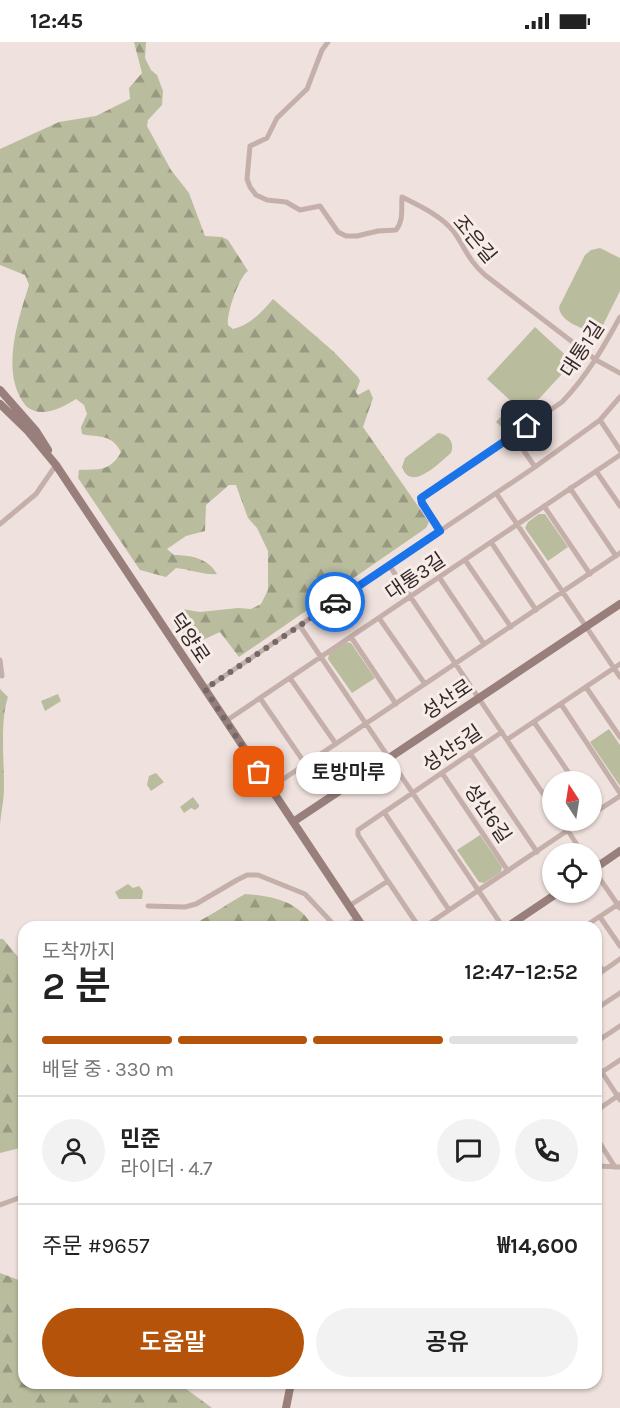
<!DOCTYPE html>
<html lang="ko">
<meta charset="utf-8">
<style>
body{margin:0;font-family:Karla,"Noto Sans KR",sans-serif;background:#f2f2f2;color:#222;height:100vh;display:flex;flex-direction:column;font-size:22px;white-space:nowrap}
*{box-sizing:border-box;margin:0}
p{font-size:20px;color:#767676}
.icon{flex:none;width:33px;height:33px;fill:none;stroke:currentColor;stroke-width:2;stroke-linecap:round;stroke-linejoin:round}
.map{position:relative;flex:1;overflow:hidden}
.sheet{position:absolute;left:18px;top:879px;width:584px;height:468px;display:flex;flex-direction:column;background:#fff;border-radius:18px;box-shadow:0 2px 4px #0004}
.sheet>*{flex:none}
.needle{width:39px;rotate:348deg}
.controls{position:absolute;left:542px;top:729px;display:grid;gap:12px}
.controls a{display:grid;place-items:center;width:60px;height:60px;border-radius:50%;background:#fff;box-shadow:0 2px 4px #0004;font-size:30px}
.pin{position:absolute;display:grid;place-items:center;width:51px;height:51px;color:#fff;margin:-26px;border-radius:12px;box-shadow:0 3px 9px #0006}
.courier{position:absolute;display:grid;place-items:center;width:60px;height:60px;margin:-30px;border:4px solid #1a73e8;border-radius:50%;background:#fff;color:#222;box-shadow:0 2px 8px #0007}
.bubble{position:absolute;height:42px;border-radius:21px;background:#fff;box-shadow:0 2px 4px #0004;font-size:20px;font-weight:600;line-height:42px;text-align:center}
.head em{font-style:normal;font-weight:600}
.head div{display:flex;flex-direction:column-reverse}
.head{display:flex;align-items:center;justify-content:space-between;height:102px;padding:0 24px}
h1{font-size:39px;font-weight:600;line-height:45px}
.bar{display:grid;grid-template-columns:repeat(4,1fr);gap:9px 6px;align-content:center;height:72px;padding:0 24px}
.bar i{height:8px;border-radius:4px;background:#e0e0e0}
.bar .selected{background:#b45309}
.bar p{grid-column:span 4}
.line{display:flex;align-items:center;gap:15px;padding:0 24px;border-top:2px solid #e0e0e0}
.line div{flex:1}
.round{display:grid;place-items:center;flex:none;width:63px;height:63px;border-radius:32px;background:#f2f2f2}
.action{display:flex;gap:12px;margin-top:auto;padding:12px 24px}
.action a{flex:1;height:69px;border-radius:36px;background:#b45309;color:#fff;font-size:24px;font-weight:600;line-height:69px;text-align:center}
.action a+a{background:#f2f2f2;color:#222}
.status{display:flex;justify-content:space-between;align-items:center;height:42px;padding:0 30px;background:#fff;direction:ltr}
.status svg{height:16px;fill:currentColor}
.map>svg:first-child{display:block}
</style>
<div class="status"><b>12:45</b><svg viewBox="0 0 49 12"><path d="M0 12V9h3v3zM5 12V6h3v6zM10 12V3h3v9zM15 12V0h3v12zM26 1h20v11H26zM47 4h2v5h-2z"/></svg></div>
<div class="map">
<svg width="620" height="1366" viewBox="0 0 620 1366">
<defs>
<pattern id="forest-firs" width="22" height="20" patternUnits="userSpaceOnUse" patternTransform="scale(1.5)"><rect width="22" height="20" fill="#babc9e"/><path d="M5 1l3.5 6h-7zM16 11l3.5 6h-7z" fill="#989981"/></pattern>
</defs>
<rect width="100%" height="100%" fill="#efe1dd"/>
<path fill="#babc9e" d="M 600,206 L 620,216 L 620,249 L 602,285 L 591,290 C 579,285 560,279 559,265 L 585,213 L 591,208 Z
M 535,285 L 573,320 L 525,372 L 487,337 Z
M 513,362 L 525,374 L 508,391 L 496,380 Z
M 438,391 C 449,392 455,401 451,411 C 440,420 411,451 402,425 L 405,416 Z
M 539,472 L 545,472 L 568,505 L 548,519 L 525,486 L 528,480 Z
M 346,600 L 351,601 L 375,636 L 352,651 L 328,617 L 329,612 Z
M 58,652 L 61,659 L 45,669 L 41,659 Z
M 609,687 L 620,703 L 620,744 L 590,700 Z
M 156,731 L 164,740 L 151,749 L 147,743 L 149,734 Z
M 193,755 L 199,763 L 199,765 L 195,768 L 191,766 L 184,771 L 180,765 Z
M 480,793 L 502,825 L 501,830 L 484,841 L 479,840 L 457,808 Z
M 128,842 L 133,846 L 139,844 L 143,849 L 142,857 L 119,857 L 115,850 Z"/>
<path fill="url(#forest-firs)" d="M 134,0 L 146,0 L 145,16 L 151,28 L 157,33 L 163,49 L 162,63 L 148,78 L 147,84 L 171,128 L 189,151 L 205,194 L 222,195 L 228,198 L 248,229 C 239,234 226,273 228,283 L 233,287 C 250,283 262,270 273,257 L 334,310 L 358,335 L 360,339 L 356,350 L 358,353 L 369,347 L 373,356 L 363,385 L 429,480 L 426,486 L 239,615 L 220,590 L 192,603 L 175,582 L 182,567 L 200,570 L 238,566 L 251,567 L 261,562 L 268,548 L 268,509 L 257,486 L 248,476 L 236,443 L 229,443 L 206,463 L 205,489 L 186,494 L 167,507 L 174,513 C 190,513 208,516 217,532 C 209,534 187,527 176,526 L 166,535 L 140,528 L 78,436 L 79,428 C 99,427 110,430 121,410 C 111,391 99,396 82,392 L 81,385 L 87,372 L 84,363 L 76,357 C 62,366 41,377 26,364 C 0,332 17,281 29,243 L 25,233 L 0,223 L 0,107 L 59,80 L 96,74 L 130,57 L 129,46 L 142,31 Z
M 0,647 L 8,655 C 0,678 4,718 4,745 C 4,758 1,771 0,783 Z
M 245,852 C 273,854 299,859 313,885 L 280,885 L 273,881 L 267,885 L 187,885 C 208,876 225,863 245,852 Z
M 0,897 L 3,897 L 19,916 L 24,915 L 24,1105 L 0,1111 Z
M 0,1231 L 24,1240 L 24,1341 L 178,1341 L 212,1366 L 0,1366 Z"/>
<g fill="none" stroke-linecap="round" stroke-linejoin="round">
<path stroke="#c5afaa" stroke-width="5" d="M 328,0 L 322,8 L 307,47 L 277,76 L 267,96 L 250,104 L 247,137 L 250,145 L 256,153 L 267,158 L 286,160 L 300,168 L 320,164 L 338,190 L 346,194 L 357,194 L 378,189 L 396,188 C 404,178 401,167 402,155 C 420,164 442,174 454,190 C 466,207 468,218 485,233 L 596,318 L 620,331
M 600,378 L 620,408
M 513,393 L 535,425
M 596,429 L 620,464
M 570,446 L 616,514
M 496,451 L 620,635
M 544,464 L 590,532
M 0,482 L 36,452 L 56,423
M 440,489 L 422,461 L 421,456 L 562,360 C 587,334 603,306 620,275
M 491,500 L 536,568
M 465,518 L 511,585
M 389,523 L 552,765
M 439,535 L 484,602
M 379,576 L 425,642
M 300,584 L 503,885
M 351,595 L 396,662
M 0,618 L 2,634
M 290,636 L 336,702
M 586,645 L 620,695
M 205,647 L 535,425 L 600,378 L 620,355
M 260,656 L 306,723
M 561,662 L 620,751
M 226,679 L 620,413
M 534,680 L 575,740
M 508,697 L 620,622
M 470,711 L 537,810
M 442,731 L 508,829
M 270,746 L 620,511
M 384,770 L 449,868
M 591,773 L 620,754
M 561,778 L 583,812
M 591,824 L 620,866
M 388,839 L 419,885
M 148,864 L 185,865 L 196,862 L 237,838 L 247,833 L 258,833 L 305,852 L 336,885
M 349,864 L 388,839 L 358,793 L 358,788 L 502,690
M 600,875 L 620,904
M 345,885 L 357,876
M 424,885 L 583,778
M 584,885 L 620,861
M 596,918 L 603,929
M 596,934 L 620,917
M 596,967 L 620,951
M 596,1000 L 620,984
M 596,1021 L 620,1058
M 596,1034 L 620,1018
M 596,1069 L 619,1053
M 596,1095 L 615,1125
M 596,1124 L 620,1125
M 0,1163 L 24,1154"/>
<path stroke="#997f7c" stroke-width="8" d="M 0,348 L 36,389 L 48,408
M 0,362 L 27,388 L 56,423 L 363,885
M 293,780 L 620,562
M 591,829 L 620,809
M 507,885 L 559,850
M 286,1366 L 291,1341"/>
</g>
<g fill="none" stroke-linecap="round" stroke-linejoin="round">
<path stroke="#756968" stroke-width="6" stroke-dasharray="0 10.8" d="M 259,730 L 205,647 L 335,560"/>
<path stroke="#1a73e8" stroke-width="8" d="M 335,560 L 440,489 L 422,461 L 421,456 L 527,384"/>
</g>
<g text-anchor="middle" stroke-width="6" stroke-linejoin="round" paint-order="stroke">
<g font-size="20" fill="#342929" stroke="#f7ece8">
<text transform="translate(475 197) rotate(50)" y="7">조은길</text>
<text transform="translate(582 307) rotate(-57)" y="7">대통1길</text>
<text transform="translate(415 534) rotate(-34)" y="7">대통3길</text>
<text transform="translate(190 596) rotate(56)" y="7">덕양로</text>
<text transform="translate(447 657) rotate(-34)" y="7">성산로</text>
<text transform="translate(452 706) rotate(-34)" y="7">성산5길</text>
<text transform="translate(488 771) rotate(56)" y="7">성산6길</text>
</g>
</g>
</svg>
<div class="controls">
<a><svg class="needle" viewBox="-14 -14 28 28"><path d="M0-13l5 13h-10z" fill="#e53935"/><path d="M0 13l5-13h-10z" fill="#767676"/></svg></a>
<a><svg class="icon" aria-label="locate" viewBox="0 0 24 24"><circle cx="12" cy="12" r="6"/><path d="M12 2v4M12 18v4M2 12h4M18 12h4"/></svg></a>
</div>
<div class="pin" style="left:259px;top:730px;background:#ea580c"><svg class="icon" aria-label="bag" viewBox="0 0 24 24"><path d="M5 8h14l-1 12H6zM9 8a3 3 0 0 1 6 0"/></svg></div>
<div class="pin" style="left:527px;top:384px;background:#1f2937"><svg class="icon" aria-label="home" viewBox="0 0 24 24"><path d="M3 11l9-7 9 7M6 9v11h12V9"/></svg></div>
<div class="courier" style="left:335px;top:560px"><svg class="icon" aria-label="car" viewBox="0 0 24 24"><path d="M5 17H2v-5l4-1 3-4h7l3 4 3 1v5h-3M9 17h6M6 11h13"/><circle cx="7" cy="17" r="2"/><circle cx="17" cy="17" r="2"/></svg></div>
<div class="bubble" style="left:296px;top:710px;width:105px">토방마루</div>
<section class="sheet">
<div class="head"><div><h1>2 분</h1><p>도착까지</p></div><em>12:47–12:52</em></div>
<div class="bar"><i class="selected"></i><i class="selected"></i><i class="selected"></i><i></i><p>배달 중 · 330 m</p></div>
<div class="line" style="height:108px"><a class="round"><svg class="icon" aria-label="person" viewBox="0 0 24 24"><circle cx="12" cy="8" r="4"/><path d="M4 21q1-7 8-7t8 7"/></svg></a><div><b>민준</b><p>라이더 · 4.7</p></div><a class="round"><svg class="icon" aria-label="chat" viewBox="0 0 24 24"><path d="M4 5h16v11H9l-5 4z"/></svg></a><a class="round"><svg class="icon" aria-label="phone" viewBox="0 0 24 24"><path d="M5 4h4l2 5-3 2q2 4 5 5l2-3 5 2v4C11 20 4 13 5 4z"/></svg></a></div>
<div class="line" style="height:78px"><div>주문 #9657</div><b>₩14,600</b></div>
<div class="action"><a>도움말</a><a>공유</a></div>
</section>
</div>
